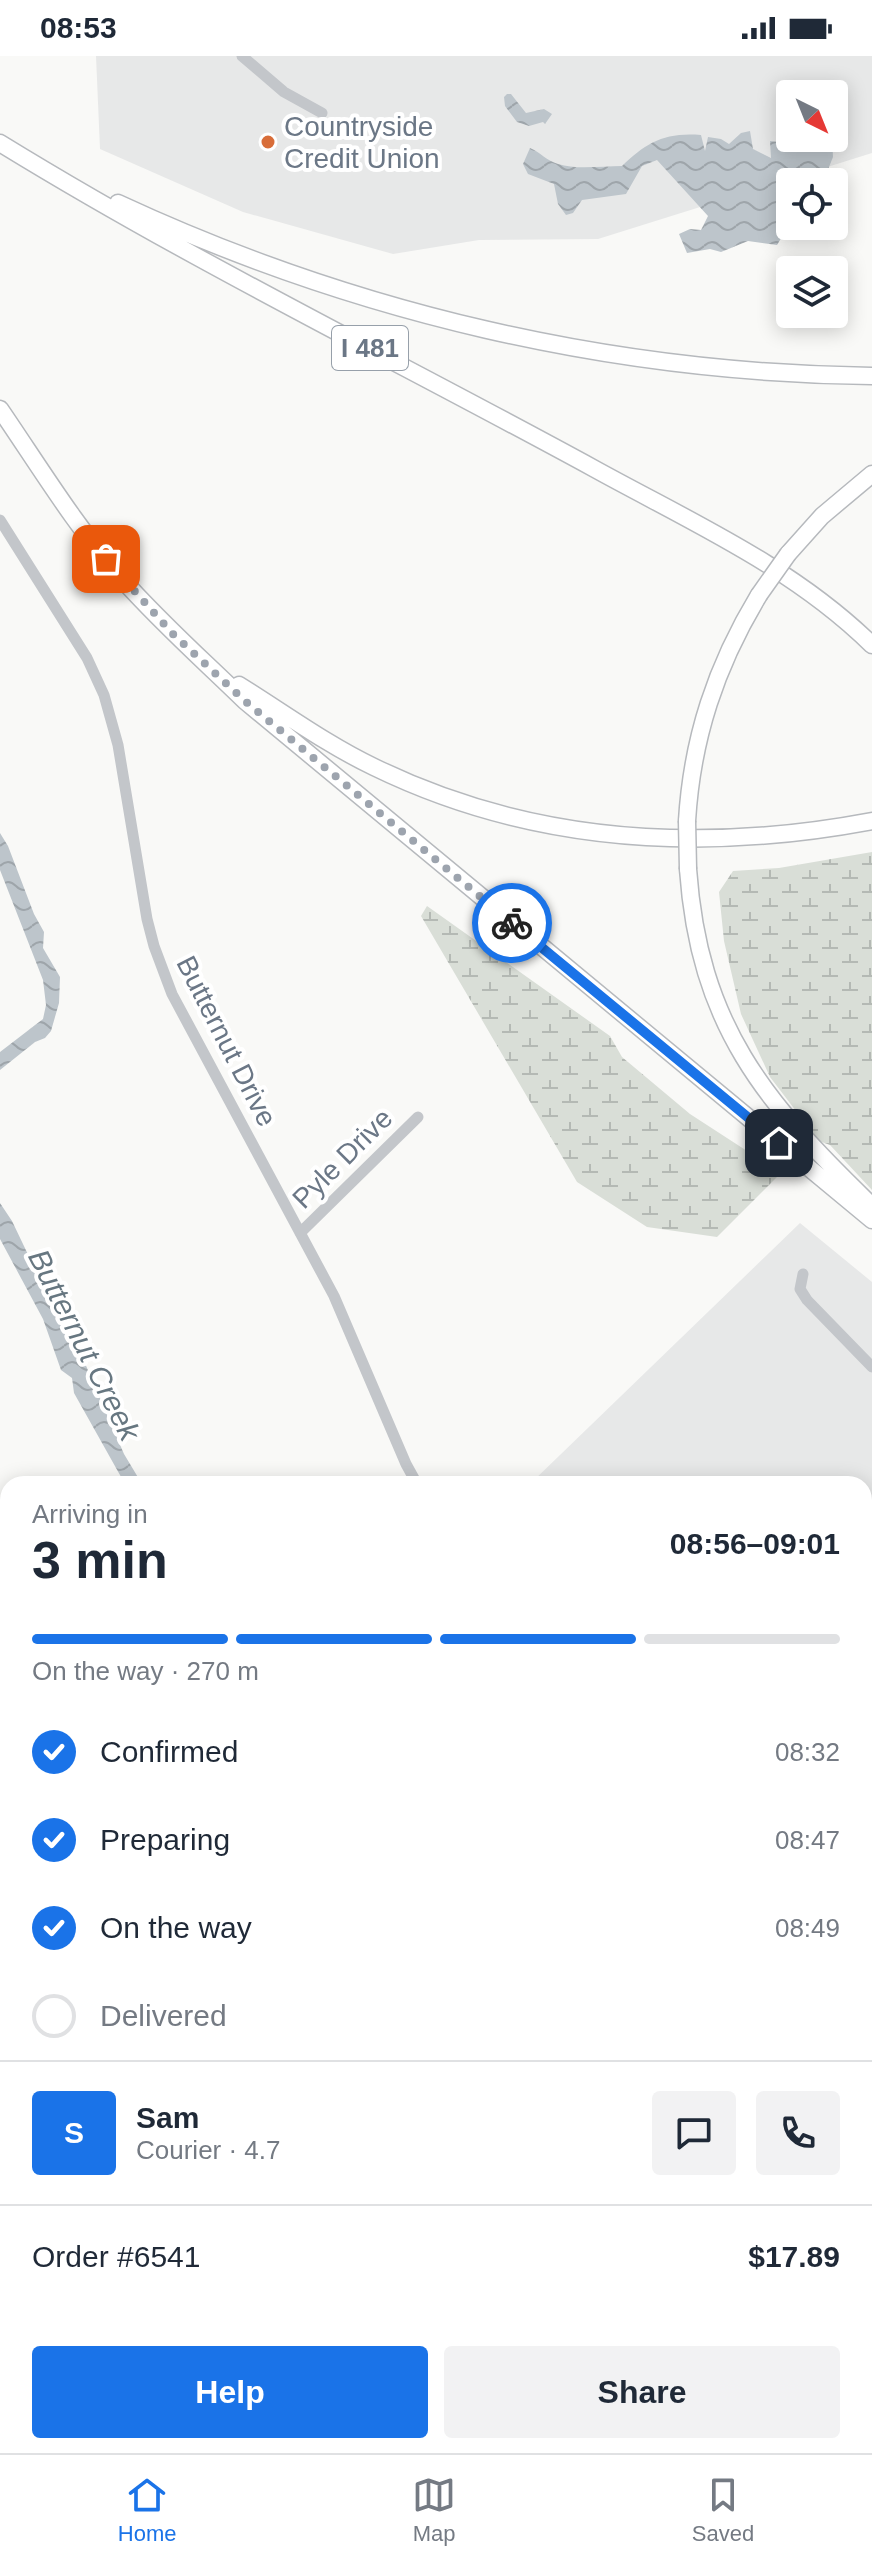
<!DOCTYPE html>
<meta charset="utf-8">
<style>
body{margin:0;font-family:Arial,sans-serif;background:#f2f2f3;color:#1f2937;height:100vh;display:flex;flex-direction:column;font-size:30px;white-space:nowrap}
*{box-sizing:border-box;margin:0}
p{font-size:26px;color:#747a83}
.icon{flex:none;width:44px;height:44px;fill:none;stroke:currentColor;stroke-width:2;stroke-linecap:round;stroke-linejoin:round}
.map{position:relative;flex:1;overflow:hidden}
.sheet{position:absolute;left:0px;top:1420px;width:872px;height:978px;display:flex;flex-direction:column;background:#fff;border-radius:24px 24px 0 0;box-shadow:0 4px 20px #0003}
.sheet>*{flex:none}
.needle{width:52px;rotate:137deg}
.buttons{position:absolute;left:776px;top:24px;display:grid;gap:16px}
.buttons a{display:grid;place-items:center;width:72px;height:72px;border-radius:8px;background:#fff;box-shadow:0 4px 20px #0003;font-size:40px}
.pin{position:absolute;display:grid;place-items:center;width:68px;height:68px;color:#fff;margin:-34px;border-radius:16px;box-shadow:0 4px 12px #0006}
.courier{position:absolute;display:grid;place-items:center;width:80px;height:80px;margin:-40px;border:6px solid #1a73e8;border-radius:50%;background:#fff;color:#222;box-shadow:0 2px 10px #0007}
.headline em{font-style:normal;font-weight:700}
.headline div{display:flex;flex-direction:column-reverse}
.headline{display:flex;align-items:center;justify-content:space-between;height:136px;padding:0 32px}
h1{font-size:52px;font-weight:700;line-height:60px}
.bar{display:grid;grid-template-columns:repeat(4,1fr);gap:12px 8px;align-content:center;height:96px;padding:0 32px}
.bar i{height:10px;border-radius:6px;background:#e0e1e3}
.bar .active{background:#1a73e8}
.bar p{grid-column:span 4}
.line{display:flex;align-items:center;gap:20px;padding:0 32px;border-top:2px solid #e0e1e3}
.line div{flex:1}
.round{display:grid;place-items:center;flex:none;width:84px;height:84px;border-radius:8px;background:#f2f2f3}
ol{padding:0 32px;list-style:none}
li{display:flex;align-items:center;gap:24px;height:88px}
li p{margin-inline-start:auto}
li .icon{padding:8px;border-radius:50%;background:#1a73e8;color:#fff;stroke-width:4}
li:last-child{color:#747a83}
li i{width:44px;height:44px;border:4px solid #e0e1e3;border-radius:50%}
.cta{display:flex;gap:16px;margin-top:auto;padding:16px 32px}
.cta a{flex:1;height:92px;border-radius:8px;background:#1a73e8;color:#fff;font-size:32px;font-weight:700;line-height:92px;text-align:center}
.cta a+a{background:#f2f2f3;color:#1f2937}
.status{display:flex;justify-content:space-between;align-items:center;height:56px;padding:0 40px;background:#fff;direction:ltr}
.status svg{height:22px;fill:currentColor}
.tab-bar{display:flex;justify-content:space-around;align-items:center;height:112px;border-top:2px solid #e0e1e3;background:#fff;font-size:22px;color:#747a83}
.tab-bar a{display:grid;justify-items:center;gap:4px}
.tab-bar .active{color:#1a73e8}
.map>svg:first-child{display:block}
</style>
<div class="status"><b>08:53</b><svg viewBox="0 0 49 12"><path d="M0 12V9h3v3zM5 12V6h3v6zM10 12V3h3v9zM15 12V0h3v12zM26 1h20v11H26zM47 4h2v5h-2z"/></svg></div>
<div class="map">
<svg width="872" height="2397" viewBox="0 0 872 2397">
<defs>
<pattern id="forest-firs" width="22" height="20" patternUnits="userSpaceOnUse" patternTransform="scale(2)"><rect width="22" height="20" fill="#d9ded7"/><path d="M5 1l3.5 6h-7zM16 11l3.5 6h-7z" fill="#b4b9b4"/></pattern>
<pattern id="wetland-marsh" width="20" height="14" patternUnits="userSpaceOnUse" patternTransform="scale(2)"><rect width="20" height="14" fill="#d9ded7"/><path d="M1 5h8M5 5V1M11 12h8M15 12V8" fill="none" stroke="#b4b9b4"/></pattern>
<pattern id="water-waves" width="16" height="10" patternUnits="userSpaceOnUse" patternTransform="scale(2)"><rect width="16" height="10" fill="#bdc5cb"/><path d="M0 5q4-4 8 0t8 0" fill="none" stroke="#9ea5aa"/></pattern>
</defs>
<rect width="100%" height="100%" fill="#f9f9f7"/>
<path fill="#e7e8e8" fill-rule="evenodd" d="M 96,0 L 872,0 L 872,97 L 598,183 L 479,184 L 393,198 L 243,156 L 100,93 ZM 790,38 L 834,38 L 834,82 L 790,82 Z
M 800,1167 L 872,1226 L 872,2031 L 864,2025 L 864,1428 L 530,1428 Z"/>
<path fill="url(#forest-firs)" d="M 864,2173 L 872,2184 L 872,2397 L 707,2397 L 702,2390 L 864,2390 Z"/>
<path fill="url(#wetland-marsh)" d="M 872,796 L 872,1134 L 830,1089 L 819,1085 L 770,1021 L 741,958 L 724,885 L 719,836 L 733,815 L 779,812 Z
M 427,850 L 610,980 L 622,1001 L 690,1058 L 781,1117 L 717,1181 L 647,1171 L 577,1126 L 421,860 Z"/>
<path fill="url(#water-waves)" d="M 507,38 L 511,38 L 526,57 L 544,53 L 552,58 L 545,68 L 543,66 L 529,70 L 517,66 L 505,50 L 504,41 Z
M 750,75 L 753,93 L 771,102 L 770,85 L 779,86 L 790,75 L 790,82 L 832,82 L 833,101 L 823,126 L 790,126 L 790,170 L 796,170 L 785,176 L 777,189 L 748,185 L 721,196 L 710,193 L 687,197 L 679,178 L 690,173 L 701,174 L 708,160 L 657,104 L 642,110 L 626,138 L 582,144 L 573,157 L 566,159 L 558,148 L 554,128 L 528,118 L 523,108 L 530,92 C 540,96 547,105 558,108 C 576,114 602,110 622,110 C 646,87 664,76 701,79 L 705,95 L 708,81 L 721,83 L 729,88 L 741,77 Z
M 0,777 L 8,790 L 34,858 L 44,876 L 43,892 L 60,921 L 59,947 L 51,975 L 45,982 L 35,986 L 0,1014 L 0,996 L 43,963 L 46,949 L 43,924 L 0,814 Z
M 0,1147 L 12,1165 L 76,1299 L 84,1305 L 124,1398 L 142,1428 L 125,1428 L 74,1337 L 72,1322 L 61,1314 L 43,1263 L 0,1183 Z"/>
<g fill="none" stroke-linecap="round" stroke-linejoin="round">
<g stroke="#b4b8bd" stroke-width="17">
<path id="major" d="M 864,2134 L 872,2127
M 546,2397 L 554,2390"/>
</g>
<g stroke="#b6b9bd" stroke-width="19">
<path id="highway" d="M 0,87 C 192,205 395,304 593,412 C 689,465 793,511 872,589
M 118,147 C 355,257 611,317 872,320
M 0,353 C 39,410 76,471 122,523 C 161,567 204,605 245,645 L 872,1164
M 788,498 L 822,460 L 872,418
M 239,629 C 284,657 326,688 374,711 C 532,788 702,797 872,765
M 687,765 C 692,682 716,610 759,539
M 688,813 C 699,969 764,1046 872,1150"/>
</g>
<path stroke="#c3c6ca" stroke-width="11" d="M 242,0 L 284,36 L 322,57
M 0,464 L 87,602 L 104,639 L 118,689 L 147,863 L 154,890 L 172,938 L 334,1240 L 406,1408 L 417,1428
M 300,1177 L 418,1061
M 803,1218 L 800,1233 L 807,1244 L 872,1311
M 864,1897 L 872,1905"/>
<use href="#major" stroke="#fff" stroke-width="14"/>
<use href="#highway" stroke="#fff" stroke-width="16"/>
<g stroke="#b6b9bd" stroke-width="19" stroke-linecap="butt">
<path id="highway-bridge" d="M 759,539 L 788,498
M 687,765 L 688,813"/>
</g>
<use href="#highway-bridge" stroke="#fff" stroke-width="16"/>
</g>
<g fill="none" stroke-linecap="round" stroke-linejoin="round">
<path stroke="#9da4ae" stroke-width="8" stroke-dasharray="0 14.4" d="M 106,503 L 173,578 L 245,645 L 512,867"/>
<path stroke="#1a73e8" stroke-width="10" d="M 512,867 L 779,1087"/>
</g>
<circle fill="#d86d39" stroke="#fff" stroke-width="3" cx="268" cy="86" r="8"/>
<g text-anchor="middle" stroke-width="8" stroke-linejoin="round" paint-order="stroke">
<rect fill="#fff" stroke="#97a0aa" stroke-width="2" x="332" y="270" width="76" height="44" rx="6"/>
<g font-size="26" font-weight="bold" fill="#6b7786">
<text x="370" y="301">I 481</text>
</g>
<g font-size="28" fill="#6b7786" stroke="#fff" text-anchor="start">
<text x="284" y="80">Countryside<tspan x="284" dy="32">Credit Union</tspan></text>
</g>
<g font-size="28" fill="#6b7786" stroke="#fff">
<text transform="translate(227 985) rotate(63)" y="10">Butternut Drive</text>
<text transform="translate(342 1102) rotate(-45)" y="10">Pyle Drive</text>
</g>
<g font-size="30" font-style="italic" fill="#677781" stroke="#fff">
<text transform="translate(84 1289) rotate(63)" y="10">Butternut Creek</text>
</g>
</g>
</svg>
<div class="buttons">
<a><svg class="needle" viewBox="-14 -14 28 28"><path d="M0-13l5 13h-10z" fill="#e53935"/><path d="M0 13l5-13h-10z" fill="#747a83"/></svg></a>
<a><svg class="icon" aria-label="locate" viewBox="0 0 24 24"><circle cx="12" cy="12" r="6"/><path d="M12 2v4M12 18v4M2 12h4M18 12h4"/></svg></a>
<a><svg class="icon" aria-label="layers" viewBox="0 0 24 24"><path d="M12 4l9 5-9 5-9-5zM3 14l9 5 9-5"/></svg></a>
</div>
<div class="pin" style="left:106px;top:503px;background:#ea580c"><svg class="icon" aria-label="bag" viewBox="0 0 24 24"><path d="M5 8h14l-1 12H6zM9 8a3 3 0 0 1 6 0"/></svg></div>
<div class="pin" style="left:779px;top:1087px;background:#1f2937"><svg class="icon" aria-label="home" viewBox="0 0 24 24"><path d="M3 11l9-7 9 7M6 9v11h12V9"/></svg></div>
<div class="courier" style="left:512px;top:867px"><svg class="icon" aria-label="bike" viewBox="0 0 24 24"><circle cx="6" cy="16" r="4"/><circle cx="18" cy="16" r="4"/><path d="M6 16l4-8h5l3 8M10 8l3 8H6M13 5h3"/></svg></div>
<section class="sheet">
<div class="headline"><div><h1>3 min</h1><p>Arriving in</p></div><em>08:56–09:01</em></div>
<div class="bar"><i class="active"></i><i class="active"></i><i class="active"></i><i></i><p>On the way · 270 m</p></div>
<ol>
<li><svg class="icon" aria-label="check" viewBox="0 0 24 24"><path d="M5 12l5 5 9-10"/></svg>Confirmed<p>08:32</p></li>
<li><svg class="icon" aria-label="check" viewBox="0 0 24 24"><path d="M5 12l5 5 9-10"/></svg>Preparing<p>08:47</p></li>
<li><svg class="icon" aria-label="check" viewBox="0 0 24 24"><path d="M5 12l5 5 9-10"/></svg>On the way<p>08:49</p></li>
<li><i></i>Delivered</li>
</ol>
<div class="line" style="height:144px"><b class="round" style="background:#1a73e8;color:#fff">S</b><div><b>Sam</b><p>Courier · 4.7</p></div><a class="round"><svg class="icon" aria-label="chat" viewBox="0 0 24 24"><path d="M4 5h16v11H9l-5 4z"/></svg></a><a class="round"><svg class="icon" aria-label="phone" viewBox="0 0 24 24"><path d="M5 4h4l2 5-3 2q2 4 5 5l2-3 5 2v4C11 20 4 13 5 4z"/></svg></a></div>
<div class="line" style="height:104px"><div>Order #6541</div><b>$17.89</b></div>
<div class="cta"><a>Help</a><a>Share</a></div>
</section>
</div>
<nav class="tab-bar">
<a class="active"><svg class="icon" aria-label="home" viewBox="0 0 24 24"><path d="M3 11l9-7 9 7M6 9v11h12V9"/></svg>Home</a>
<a><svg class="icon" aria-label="map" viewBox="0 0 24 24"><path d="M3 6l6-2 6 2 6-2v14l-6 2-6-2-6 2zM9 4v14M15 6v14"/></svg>Map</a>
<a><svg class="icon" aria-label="saved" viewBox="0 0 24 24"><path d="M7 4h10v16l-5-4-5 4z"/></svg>Saved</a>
</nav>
